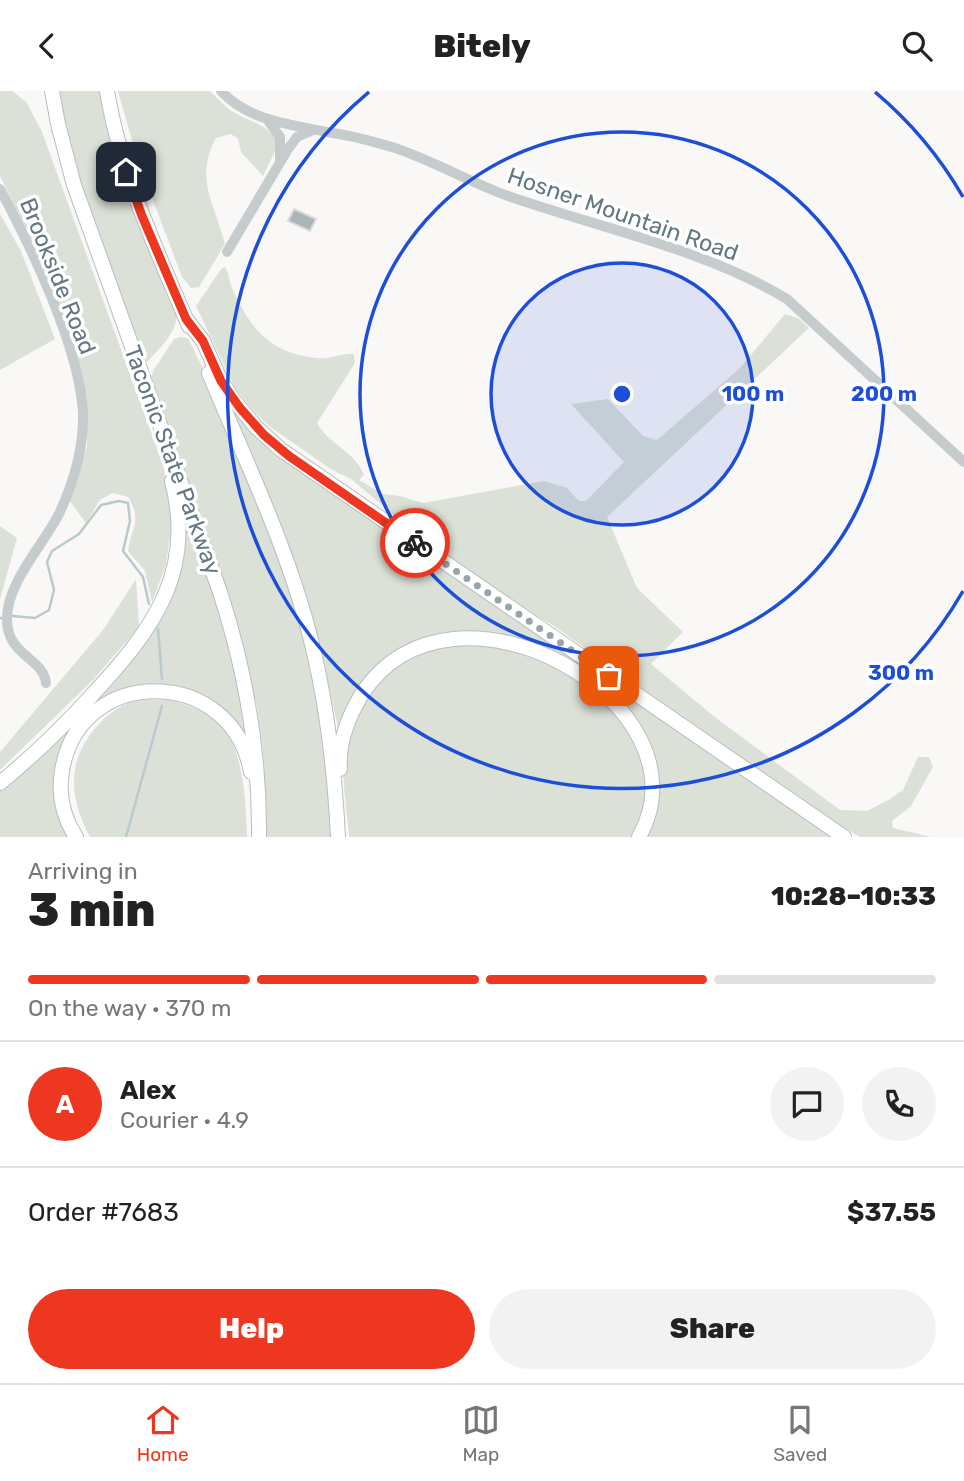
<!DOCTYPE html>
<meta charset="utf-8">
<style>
body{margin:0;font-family:Rubik,sans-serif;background:#f2f2f2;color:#222;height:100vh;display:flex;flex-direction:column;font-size:26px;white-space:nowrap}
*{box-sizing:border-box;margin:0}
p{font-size:23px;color:#767676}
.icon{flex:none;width:38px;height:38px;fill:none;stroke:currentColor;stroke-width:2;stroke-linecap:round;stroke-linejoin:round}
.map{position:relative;height:746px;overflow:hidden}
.sheet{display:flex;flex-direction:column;background:#fff;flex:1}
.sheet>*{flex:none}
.pin{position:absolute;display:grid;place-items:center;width:60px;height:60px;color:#fff;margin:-30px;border-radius:14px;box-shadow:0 4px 10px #0006}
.courier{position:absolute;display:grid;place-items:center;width:70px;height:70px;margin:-35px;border:5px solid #ed3721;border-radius:50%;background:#fff;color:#222;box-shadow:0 2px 9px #0007}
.head em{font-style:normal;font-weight:800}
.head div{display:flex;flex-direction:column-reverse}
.head{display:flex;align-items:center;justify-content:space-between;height:119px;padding:0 28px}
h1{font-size:46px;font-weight:800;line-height:52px}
.bar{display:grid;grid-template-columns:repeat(4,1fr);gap:10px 7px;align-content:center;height:84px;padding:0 28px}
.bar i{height:9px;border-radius:5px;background:#e0e0e0}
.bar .on{background:#ed3721}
.bar p{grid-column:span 4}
.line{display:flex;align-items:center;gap:18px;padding:0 28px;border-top:2px solid #e0e0e0}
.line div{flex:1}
.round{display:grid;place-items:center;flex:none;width:74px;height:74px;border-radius:37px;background:#f2f2f2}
.cta{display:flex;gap:14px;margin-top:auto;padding:14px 28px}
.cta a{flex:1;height:80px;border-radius:42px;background:#ed3721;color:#fff;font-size:28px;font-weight:800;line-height:80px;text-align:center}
.cta a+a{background:#f2f2f2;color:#222}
header{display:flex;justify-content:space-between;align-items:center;height:91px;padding:0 28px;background:#fff;font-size:32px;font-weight:800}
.dock{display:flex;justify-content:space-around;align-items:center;height:98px;border-top:2px solid #e0e0e0;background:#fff;font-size:19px;color:#767676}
.dock a{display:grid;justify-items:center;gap:4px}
.dock .on{color:#ed3721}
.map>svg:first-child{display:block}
</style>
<header><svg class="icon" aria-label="back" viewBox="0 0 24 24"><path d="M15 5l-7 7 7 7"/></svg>Bitely<svg class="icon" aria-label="search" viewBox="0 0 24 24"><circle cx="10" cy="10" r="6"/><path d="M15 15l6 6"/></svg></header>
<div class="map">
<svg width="964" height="746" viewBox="0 0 964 746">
<rect width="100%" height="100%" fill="#f9f8f6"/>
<path fill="#dbe1d7" d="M 0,0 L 13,0 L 27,12 L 42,41 L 163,374 L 173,421 L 166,474 L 152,511 L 145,480 L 128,460 C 131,436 143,430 128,406 L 112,402 L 100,409 L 86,432 L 69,409 L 87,355 L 87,309 L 75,260 L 51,189 L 0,85 Z
M 58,0 L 102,0 L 177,222 C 177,242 160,257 147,271 L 143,269 L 79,90 L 62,30 Z
M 118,0 L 210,0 C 216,6 223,13 230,19 C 247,31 270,32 278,54 L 263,85 L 241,61 L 238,48 L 231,43 L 216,47 C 194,88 215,113 225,153 L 199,196 L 191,197 L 182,186 L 137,67 Z
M 0,123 L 21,160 L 55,248 L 0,279 Z
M 225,176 C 229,182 229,190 232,197 C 251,238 268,261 316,267 C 330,269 344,261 354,263 L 355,272 L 317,332 C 329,354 355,360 364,384 L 359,389 L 383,403 L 400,405 L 423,412 L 544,390 L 567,397 L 579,410 L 586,410 L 624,371 L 571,313 L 608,308 L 643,345 L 657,349 L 740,277 L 785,223 L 798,227 L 809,237 L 607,426 L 637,497 L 683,541 L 651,573 L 716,627 L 840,719 L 867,720 L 890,708 L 903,699 L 918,666 L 929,666 L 933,676 L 911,715 L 892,730 L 893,737 L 931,746 L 860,746 L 817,721 L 551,533 L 525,519 L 420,446 L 351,388 L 332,379 L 269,335 L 253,319 L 235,297 L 196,215 L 221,178 Z
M 180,246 L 188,247 L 201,274 C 235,358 275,442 300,529 C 321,598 329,674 331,746 L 267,746 L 263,659 L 257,616 L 242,553 L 151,287 L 153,280 L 174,248 Z
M 219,290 L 258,342 L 838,746 L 644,746 L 648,740 L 654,718 L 656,683 L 650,660 L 629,624 L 614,605 L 590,583 L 569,571 L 477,544 L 428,548 L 387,569 L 362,594 L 339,642 L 321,560 L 302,490 Z
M 183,424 L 221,516 L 252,661 C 242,644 232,625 216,613 C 189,592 144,585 114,603 C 103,610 70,658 60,671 L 73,746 L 0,746 L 0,696 L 159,528 Z
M 0,435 L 17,447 L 0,508 Z
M 136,488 L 139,536 L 92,590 L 0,679 L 0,661 L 103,539 Z
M 489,552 L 578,584 L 622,627 L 641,663 L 650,700 L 634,746 L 349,746 C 347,716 340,684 345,654 C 352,607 395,566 441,555 C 456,551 474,553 489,552 Z
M 169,608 C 185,614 205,619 218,631 C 244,654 246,714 247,746 L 90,746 C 68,704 66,668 100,632 C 109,622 122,613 136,610 C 146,608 158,609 169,608 Z"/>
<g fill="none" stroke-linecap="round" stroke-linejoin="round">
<path stroke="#bacacc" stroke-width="2.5" d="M 13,525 L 35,527 L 49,519 L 54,499 L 47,471 L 52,460 L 79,443 L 101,414 L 119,410 L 128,412 L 130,430 L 123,460 L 143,486 L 149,513
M 0,527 L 2,527
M 158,538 L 162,588
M 126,746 L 162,615"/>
</g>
<path fill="#aab5ba" stroke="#dadad8" stroke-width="2" d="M 294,118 L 316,128 L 310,140 L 288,130 Z"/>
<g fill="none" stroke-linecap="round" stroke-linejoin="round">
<g stroke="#b8bdbf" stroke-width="16">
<path id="highway" d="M 52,0 L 58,33 L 74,94 L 220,501 C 246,581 260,661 259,746
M 107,0 C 121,83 156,158 189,235
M 186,228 L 203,250 L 221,290 L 233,308 L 256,336 L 280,358 L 844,746
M 209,282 C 240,357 276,432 300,510 C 324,586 334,666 338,746
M 340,678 C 338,651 348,626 362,603 C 452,464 714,613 639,746
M 0,692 C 33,665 64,635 93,603 C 152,539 196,482 172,390
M 76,746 C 63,726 58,704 62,680 C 79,573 232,574 251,681"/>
</g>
<path stroke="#c6cbce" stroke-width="10" d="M 221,0 C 250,31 293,34 333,42 C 354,45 375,51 395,57 C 434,70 469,91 508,105 C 599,137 705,158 787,208 L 964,371
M 269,31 L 280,46 L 280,68
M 0,98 C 31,156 79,255 83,321 C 84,357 74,391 59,423 C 43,454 7,492 7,527 C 6,565 44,567 46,592
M 227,161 L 288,58 L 297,46 L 311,40"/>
<use href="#highway" stroke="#fff" stroke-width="14"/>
</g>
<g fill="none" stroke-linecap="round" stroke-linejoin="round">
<path stroke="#97a5ab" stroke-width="7" stroke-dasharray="0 12.6" d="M 415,452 L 609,585"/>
<path stroke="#ed3721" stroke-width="9" d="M 126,81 L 142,125 L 186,228 L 203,250 L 221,290 L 240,317 L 264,344 L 289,365 L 415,452"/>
</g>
<circle cx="622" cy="303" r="131" fill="#1d4ed8" fill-opacity=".12"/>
<g fill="none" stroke="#1d4ed8" stroke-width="3.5">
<circle cx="622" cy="303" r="131"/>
<circle cx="622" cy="303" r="262"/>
<path d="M963 500A394 394 0 1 1 369 1M875 1A394 394 0 0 1 963 106"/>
</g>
<g text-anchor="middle" stroke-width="7" stroke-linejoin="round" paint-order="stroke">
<g font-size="23" fill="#627883" stroke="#fff">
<text transform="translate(623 123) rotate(19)" y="8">Hosner Mountain Road</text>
<text transform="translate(58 185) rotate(68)" y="8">Brookside Road</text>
<text transform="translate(173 369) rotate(70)" y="8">Taconic State Parkway</text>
</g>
</g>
<circle cx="622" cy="303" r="10" fill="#1d4ed8" stroke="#fff" stroke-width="3.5"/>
<g font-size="21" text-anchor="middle" font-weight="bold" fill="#1d4ed8" stroke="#fff" stroke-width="7" stroke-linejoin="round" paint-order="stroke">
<text x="753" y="310">100 m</text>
<text x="884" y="310">200 m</text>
<text x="901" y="589">300 m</text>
</g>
</svg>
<div class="pin" style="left:609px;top:585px;background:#ea580c"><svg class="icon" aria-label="bag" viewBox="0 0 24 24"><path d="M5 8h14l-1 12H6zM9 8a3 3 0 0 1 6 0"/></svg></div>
<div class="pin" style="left:126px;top:81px;background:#1f2937"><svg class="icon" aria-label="home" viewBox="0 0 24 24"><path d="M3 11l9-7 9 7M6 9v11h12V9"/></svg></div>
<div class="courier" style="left:415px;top:452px"><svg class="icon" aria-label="bike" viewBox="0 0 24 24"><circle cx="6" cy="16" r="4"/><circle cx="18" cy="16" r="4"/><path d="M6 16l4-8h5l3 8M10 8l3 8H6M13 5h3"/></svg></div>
</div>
<section class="sheet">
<div class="head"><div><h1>3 min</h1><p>Arriving in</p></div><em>10:28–10:33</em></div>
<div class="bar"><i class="on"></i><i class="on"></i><i class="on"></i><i></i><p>On the way · 370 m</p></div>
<div class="line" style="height:126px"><b class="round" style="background:#ed3721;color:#fff">A</b><div><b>Alex</b><p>Courier · 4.9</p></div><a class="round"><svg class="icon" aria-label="chat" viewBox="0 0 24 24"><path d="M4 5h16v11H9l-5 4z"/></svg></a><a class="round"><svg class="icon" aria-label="phone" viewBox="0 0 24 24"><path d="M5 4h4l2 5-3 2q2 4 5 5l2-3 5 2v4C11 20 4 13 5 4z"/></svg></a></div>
<div class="line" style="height:91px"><div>Order #7683</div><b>$37.55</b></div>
<div class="cta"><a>Help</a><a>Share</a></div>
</section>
<nav class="dock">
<a class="on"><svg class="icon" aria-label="home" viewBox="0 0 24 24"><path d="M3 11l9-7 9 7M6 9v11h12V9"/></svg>Home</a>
<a><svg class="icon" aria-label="map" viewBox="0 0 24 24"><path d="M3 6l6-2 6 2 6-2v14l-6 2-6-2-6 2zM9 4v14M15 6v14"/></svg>Map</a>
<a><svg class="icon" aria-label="saved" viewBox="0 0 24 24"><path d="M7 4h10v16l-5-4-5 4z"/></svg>Saved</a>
</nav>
